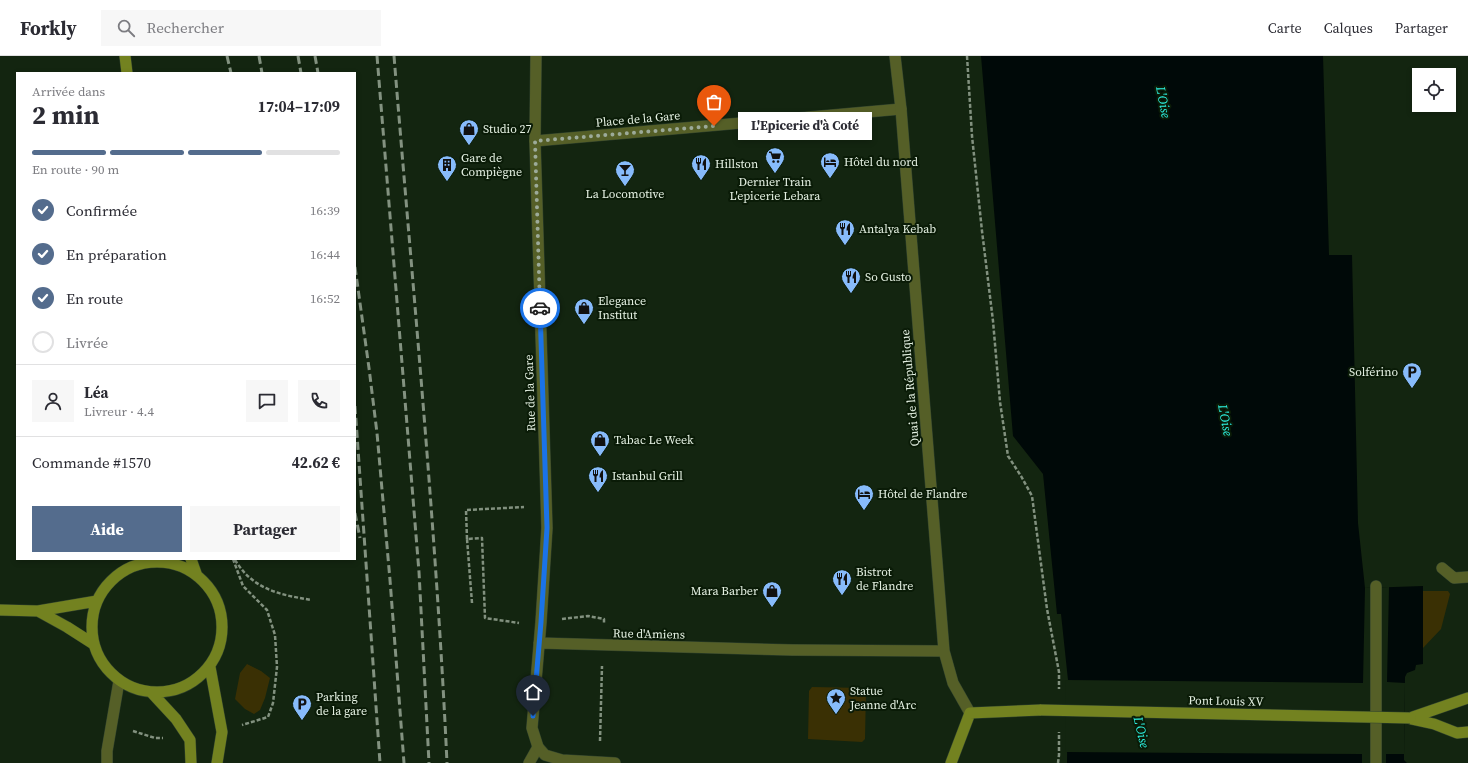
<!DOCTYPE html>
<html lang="fr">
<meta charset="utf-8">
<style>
body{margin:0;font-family:"Source Serif 4",serif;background:#f7f7f7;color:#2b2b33;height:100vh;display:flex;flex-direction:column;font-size:15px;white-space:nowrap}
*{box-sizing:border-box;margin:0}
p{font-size:13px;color:#7c7c81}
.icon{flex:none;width:22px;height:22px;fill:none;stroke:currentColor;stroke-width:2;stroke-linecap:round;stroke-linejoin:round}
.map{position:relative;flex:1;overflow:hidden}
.drawer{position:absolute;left:16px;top:16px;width:340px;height:488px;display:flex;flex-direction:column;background:#fff;border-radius:0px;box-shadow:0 2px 6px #0003}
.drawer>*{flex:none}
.fabs{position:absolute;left:1412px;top:12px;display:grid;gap:8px}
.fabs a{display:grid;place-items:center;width:44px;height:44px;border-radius:0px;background:#fff;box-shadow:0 2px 6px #0003;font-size:20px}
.pin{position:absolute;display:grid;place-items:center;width:34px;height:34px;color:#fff;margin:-41px -17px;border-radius:50% 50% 50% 0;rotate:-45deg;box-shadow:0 0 4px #0007}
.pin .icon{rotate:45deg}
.courier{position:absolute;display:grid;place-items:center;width:40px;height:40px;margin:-20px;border:3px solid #1a73e8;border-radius:50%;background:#fff;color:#222;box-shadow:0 1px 5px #0007}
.bubble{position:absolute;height:28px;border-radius:0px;background:#fff;box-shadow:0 2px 6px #0003;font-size:13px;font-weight:700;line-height:28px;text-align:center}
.head em{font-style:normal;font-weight:700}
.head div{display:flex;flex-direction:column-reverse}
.head{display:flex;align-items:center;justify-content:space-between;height:68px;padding:0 16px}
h1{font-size:26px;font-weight:700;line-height:30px}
.bar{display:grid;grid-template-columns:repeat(4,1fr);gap:6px 4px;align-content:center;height:48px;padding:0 16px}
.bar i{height:5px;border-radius:3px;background:#e1e1e2}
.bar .selected{background:#546c8d}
.bar p{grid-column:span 4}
.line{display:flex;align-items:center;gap:10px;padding:0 16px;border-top:1px solid #e1e1e2}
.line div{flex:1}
.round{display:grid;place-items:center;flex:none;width:42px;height:42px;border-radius:0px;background:#f7f7f7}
ol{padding:0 16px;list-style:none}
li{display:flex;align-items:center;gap:12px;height:44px}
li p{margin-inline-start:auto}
li .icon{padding:4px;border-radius:50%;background:#546c8d;color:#fff;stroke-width:4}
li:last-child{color:#7c7c81}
li i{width:22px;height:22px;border:2px solid #e1e1e2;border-radius:50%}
.button{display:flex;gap:8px;margin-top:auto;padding:8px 16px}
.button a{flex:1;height:46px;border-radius:0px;background:#546c8d;color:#fff;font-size:16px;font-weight:700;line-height:46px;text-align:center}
.button a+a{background:#f7f7f7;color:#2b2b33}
header{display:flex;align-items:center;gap:24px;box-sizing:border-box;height:56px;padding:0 20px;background:#fff;border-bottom:1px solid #e1e1e2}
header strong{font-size:19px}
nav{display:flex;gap:22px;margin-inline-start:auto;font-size:14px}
.search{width:280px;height:36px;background:#f7f7f7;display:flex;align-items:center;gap:10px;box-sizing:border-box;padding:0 14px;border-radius:0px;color:#7c7c81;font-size:15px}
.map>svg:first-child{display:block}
</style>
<header>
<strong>Forkly</strong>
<div class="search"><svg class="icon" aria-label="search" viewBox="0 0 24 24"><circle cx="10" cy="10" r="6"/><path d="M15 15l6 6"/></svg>Rechercher</div>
<nav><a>Carte</a><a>Calques</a><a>Partager</a></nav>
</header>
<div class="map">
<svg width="1468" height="707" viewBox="0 0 1468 707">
<rect width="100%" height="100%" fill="#132510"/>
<path fill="#3a3004" d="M 1423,535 L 1448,535 L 1450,538 L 1441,573 L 1423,592 Z
M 247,608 L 261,615 L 270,622 L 265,642 L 260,654 L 254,658 L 245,653 L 235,643 L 240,617 Z
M 812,631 L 864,632 L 866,634 L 865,683 L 862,686 L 808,683 L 809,635 Z"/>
<path fill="#000908" d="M 981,0 L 1323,0 L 1329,199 L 1352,199 L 1358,467 L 1365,532 L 1423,530 L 1423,608 L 1416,609 L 1415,614 L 1407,617 L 1405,621 L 1404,698 L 1404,704 L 1407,707 L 1067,707 L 1068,624 L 1061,558 L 1057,558 L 1043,418 L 1013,380 Z"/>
<path fill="#132510" d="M 1389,531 L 1387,626 L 1405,627 L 1404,698 L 1386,698 L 1386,707 L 1362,707 L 1362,698 L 1065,696 L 1066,624 L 1363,627 L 1365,532 Z"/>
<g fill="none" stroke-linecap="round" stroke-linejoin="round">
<g stroke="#30422e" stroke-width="12">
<path id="service" d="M 1442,512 L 1454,522 L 1468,521
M 1376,707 L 1376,530"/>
</g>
<g stroke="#30422e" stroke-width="12">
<path id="minor" d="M 535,85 L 901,53
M 107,707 L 107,695 L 119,625
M 529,707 L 538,691"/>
</g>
<g stroke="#30422e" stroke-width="12">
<path id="tertiary" d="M 536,0 L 535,85 L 547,472 L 541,566 L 532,672 L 538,691 L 545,699 L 562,704 L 615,707
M 895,0 L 901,53 L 944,595 L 953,627 L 970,657
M 539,587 L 793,594 L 944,595"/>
</g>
<g stroke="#30422e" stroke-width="12">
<path id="secondary" d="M 125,0 L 127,17
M 191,503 L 197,520
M92 571a65 65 0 1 1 130 0a65 65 0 1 1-130 0Z
M 0,554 L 38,555 L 97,545
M 38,555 L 67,571 L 92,587
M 210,611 L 222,676 L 217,707
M 151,636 L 176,663 L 190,684 L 191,707
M 1410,662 L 1468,642
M 1411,663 L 1434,668 L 1457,677 L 1468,676
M 951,707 L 970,657 L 1041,654"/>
</g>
<path stroke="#82917f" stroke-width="2.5" stroke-dasharray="4 2" stroke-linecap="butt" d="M 967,0 L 972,80 L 982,175 L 993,265 L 1000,346 L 1008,400 L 1021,420 L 1032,440 L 1047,553 L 1059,616 L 1059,633
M 467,483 L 466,454 L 524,451
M 233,503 L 243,530 L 267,554 L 275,579 L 277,611 L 273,647 L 268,661 L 242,669
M 235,504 C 239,510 244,517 249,521 C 267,537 289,540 311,544
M 472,547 L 467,483 L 482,482 L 485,562 L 519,567
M 562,563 L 588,560 L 604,563 L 604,567
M 133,675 L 155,682 L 163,682
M 600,685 L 602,610
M 1058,707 L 1059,699 L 1059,676"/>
<use href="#service" stroke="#555f27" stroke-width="11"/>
<use href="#minor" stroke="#555f27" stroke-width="11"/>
<use href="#tertiary" stroke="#555f27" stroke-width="11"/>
<use href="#secondary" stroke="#738220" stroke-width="11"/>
<path stroke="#839280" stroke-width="3" stroke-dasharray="8 4" stroke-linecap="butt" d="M 227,0 L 231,17
M 259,0 L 262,17
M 298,0 L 301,17
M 315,0 L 318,17
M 377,0 L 419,516 L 429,707
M 394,0 C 413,235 436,471 447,707
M 355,211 L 369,312 L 377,377 L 390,524 L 404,707
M 355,350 L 380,707
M 355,457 L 360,482"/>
<g stroke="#30422e" stroke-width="12" stroke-linecap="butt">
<path id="secondary-bridge" d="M 1041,654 L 1410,662"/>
</g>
<use href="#secondary-bridge" stroke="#738220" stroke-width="11"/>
</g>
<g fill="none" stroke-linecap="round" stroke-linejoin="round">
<path stroke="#9caa99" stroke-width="4" stroke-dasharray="0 7.2" d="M 540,252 L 535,85 L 714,70"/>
<path stroke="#1a73e8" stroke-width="5" d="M 533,660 L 541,566 L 547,472 L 540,252"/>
</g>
<defs>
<g id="shop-pin" transform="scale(1)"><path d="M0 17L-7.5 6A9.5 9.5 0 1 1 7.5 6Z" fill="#87bbfb" stroke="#0a1b07"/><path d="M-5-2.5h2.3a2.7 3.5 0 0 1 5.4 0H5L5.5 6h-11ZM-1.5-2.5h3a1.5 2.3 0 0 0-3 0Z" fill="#111"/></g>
<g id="supermarket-pin" transform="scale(1)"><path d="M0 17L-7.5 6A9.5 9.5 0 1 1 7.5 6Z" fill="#87bbfb" stroke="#0a1b07"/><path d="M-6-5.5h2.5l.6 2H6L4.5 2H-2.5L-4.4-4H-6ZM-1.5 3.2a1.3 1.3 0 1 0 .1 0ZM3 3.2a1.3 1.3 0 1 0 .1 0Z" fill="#111"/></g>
<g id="hotel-pin" transform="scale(1)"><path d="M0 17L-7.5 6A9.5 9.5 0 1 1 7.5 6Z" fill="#87bbfb" stroke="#0a1b07"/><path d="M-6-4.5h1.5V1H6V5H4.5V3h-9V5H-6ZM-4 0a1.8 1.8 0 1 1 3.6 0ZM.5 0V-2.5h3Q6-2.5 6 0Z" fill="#111"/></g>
<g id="restaurant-pin" transform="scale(1)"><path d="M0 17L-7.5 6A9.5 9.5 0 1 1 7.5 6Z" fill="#87bbfb" stroke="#0a1b07"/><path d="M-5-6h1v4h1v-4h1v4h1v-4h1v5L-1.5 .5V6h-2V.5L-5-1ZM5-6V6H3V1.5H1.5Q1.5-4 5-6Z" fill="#111"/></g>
<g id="building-pin" transform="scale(1)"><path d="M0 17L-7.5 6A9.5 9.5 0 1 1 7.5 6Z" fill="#87bbfb" stroke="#0a1b07"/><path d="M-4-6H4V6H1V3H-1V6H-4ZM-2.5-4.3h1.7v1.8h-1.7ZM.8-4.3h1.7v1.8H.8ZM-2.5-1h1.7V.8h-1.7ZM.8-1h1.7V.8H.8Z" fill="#111"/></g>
<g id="bar-pin" transform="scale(1)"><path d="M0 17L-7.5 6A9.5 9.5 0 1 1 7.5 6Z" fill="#87bbfb" stroke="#0a1b07"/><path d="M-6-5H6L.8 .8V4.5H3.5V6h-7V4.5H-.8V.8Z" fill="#111"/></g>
<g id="parking-pin" transform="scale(1)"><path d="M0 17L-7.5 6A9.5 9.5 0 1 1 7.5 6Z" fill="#87bbfb" stroke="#0a1b07"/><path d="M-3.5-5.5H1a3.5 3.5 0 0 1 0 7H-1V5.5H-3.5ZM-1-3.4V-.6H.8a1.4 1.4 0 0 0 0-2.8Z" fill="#111"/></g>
<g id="sight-pin" transform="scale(1)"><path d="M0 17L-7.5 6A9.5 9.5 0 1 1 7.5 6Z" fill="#87bbfb" stroke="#0a1b07"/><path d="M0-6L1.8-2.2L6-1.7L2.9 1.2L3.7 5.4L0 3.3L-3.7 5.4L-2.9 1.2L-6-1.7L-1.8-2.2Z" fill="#111"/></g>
</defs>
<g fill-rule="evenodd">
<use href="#shop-pin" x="469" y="73"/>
<use href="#supermarket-pin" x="775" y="101"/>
<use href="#hotel-pin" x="830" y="106"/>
<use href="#restaurant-pin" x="701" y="108"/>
<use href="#building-pin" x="447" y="109"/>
<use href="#bar-pin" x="625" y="114"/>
<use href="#restaurant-pin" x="845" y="173"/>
<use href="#restaurant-pin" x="851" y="221"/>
<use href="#shop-pin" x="584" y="252"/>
<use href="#parking-pin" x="1412" y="316"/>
<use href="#shop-pin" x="600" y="384"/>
<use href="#restaurant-pin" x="598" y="420"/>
<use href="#hotel-pin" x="864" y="438"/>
<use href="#restaurant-pin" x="842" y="523"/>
<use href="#shop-pin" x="772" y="535"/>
<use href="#sight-pin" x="836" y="642"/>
<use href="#parking-pin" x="302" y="648"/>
</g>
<g text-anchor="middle" stroke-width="4" stroke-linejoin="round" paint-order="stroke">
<g font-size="12" fill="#e5f1e3" stroke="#0a1b07">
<text transform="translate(638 63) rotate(-5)" y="4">Place de la Gare</text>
<text transform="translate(910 332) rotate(-95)" y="4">Quai de la République</text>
<text transform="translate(530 337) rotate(-92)" y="4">Rue de la Gare</text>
<text transform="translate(649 578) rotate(1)" y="4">Rue d'Amiens</text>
<text transform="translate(1226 645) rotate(1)" y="4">Pont Louis XV</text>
</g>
<g font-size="12" fill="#e5f1e3" stroke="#0a1b07" text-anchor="start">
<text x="483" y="77">Studio 27</text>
<text x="461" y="106">Gare de<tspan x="461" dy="14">Compiègne</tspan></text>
<text x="844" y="110">Hôtel du nord</text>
<text x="715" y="112">Hillston</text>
<text x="775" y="130" text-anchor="middle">Dernier Train<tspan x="775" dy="14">L'epicerie Lebara</tspan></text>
<text x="625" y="142" text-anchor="middle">La Locomotive</text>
<text x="859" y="177">Antalya Kebab</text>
<text x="865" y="225">So Gusto</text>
<text x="598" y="249">Elegance<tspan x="598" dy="14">Institut</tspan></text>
<text x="1398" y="320" text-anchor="end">Solférino</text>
<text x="614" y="388">Tabac Le Week</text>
<text x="612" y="424">Istanbul Grill</text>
<text x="878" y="442">Hôtel de Flandre</text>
<text x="856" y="520">Bistrot<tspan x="856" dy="14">de Flandre</tspan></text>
<text x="758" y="539" text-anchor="end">Mara Barber</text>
<text x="850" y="639">Statue<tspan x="850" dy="14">Jeanne d'Arc</tspan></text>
<text x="316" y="645">Parking<tspan x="316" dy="14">de la gare</tspan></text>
</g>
<g font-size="13" font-style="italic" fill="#2df5e5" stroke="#0a1b07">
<text transform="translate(1164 46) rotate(79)" y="5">L'Oise</text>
<text transform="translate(1226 364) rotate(79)" y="5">L'Oise</text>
<text transform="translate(1142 676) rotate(77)" y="5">L'Oise</text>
</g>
</g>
</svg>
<div class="fabs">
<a><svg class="icon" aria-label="locate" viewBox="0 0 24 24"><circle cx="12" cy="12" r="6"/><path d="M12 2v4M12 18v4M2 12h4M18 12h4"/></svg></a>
</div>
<div class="pin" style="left:714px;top:70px;background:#ea580c"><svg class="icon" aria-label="bag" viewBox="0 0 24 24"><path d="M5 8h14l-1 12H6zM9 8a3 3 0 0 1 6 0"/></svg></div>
<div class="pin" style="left:533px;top:660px;background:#1f2937"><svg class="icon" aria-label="home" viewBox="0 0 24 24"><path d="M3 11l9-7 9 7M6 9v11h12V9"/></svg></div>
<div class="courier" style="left:540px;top:252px"><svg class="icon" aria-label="car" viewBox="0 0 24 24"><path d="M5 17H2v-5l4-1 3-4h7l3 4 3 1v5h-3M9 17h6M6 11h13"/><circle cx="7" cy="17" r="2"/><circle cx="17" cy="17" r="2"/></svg></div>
<div class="bubble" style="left:738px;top:56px;width:134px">L'Epicerie d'à Coté</div>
<section class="drawer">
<div class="head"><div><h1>2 min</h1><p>Arrivée dans</p></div><em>17:04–17:09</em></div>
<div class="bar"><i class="selected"></i><i class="selected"></i><i class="selected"></i><i></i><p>En route · 90 m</p></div>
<ol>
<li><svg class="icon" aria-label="check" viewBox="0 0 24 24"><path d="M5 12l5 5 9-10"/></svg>Confirmée<p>16:39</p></li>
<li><svg class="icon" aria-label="check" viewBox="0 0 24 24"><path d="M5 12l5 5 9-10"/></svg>En préparation<p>16:44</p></li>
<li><svg class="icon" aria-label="check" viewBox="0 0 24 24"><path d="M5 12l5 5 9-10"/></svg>En route<p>16:52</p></li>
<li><i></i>Livrée</li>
</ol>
<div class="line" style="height:72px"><a class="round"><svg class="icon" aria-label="person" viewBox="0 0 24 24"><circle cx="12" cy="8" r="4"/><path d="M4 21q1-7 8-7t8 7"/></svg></a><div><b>Léa</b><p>Livreur · 4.4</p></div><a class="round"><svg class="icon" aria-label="chat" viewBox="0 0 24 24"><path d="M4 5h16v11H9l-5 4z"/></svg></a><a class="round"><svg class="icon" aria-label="phone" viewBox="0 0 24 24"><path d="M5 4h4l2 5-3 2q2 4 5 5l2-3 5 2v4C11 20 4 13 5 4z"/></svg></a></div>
<div class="line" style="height:52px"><div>Commande #1570</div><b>42.62 €</b></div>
<div class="button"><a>Aide</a><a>Partager</a></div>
</section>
</div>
